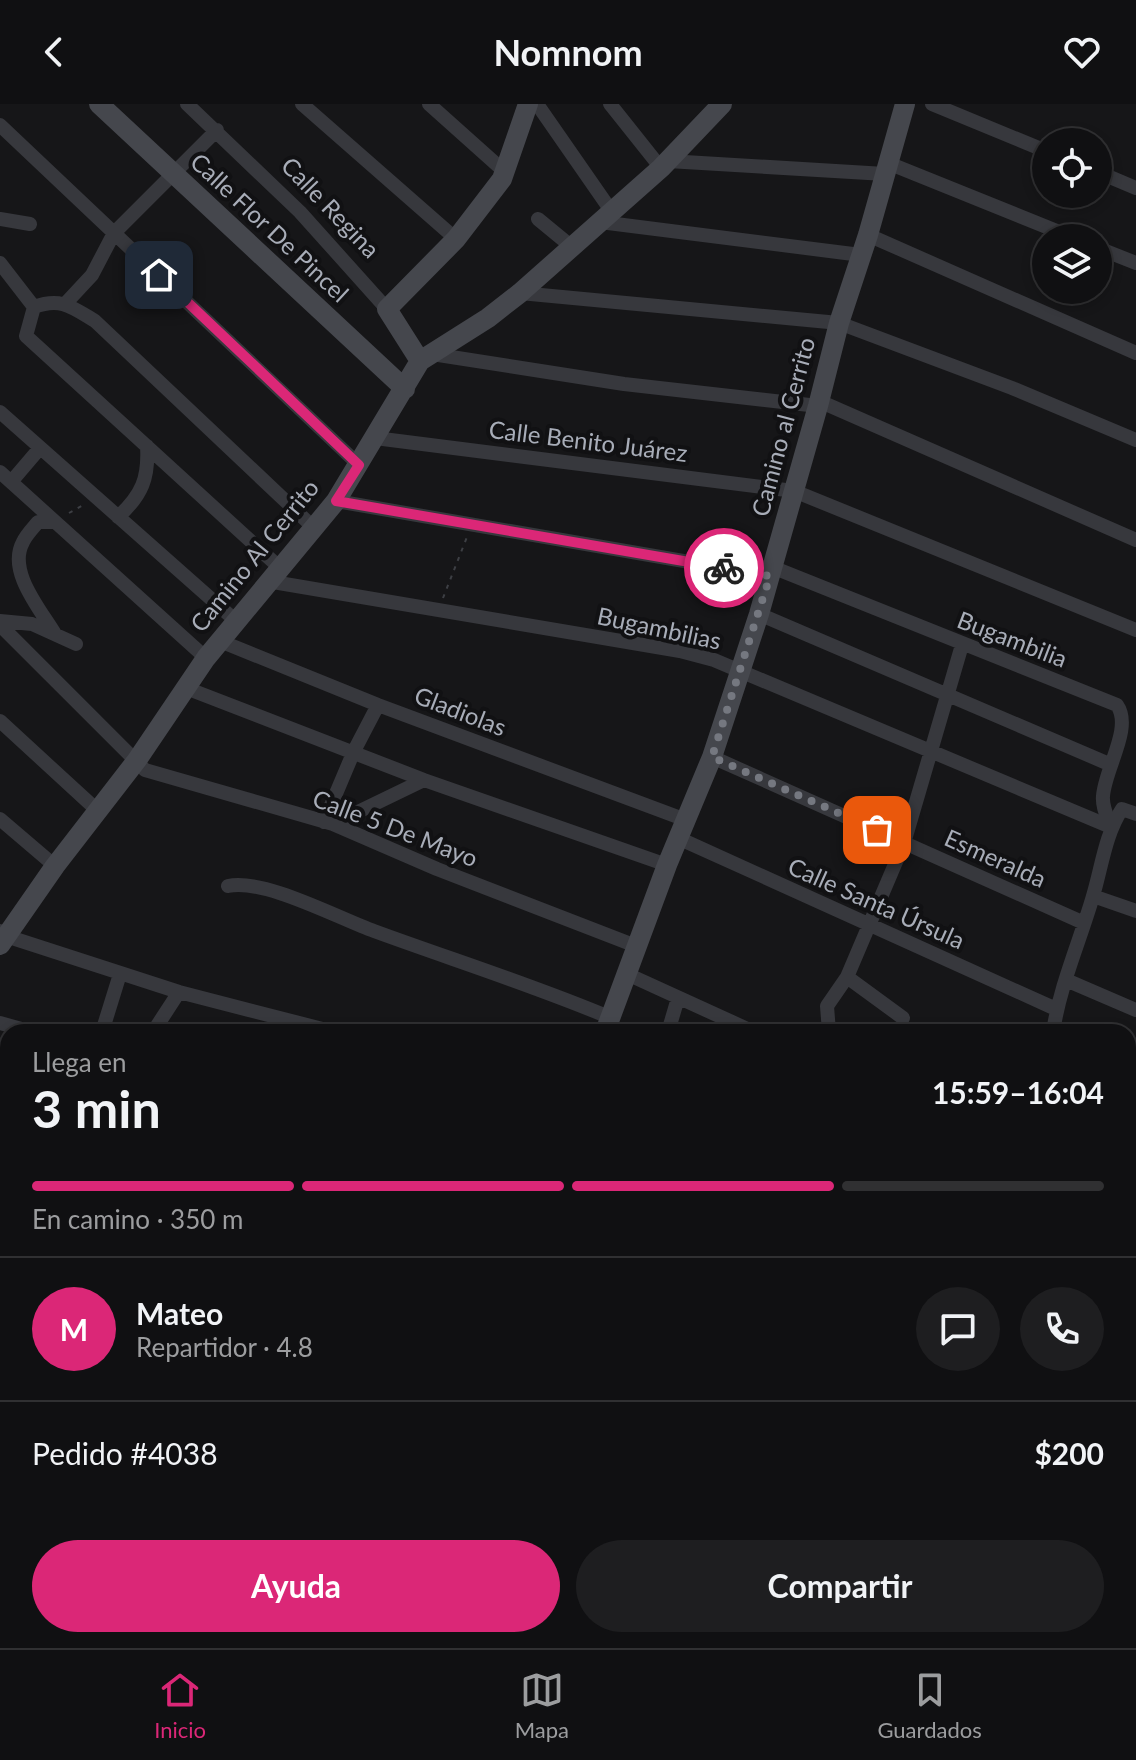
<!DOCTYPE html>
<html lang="es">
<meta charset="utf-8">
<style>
body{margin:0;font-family:Lato,sans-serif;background:#1e1e20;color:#f1f3f6;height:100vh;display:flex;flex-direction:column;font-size:30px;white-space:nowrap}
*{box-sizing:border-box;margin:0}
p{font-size:26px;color:#9c9d9f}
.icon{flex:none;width:44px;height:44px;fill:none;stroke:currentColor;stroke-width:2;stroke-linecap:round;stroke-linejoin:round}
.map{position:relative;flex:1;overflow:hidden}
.side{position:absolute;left:0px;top:920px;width:1136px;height:624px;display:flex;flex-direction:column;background:#101012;border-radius:24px 24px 0 0;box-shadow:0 4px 12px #0003,0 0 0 2px #303032}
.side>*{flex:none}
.tools{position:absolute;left:1032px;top:24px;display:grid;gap:16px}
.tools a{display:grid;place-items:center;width:80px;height:80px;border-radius:50%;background:#101012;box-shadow:0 4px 12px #0003,0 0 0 2px #303032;font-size:40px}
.pin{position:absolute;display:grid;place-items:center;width:68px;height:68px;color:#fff;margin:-34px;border-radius:16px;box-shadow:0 4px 12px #0006}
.courier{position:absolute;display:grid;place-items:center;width:80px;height:80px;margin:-40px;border:6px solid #db2777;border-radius:50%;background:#fff;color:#222;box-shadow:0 2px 10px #0007}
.head em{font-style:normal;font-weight:700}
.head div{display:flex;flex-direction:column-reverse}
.head{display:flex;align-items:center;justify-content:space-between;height:136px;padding:0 32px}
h1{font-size:52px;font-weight:700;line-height:60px}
.bar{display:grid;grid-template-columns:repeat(4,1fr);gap:12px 8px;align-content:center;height:96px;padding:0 32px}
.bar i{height:10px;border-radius:6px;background:#303032}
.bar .on{background:#db2777}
.bar p{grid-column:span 4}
.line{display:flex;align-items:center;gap:20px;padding:0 32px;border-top:2px solid #303032}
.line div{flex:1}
.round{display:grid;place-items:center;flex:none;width:84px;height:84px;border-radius:42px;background:#1e1e20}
.action{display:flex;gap:16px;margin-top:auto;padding:16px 32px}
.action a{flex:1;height:92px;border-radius:48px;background:#db2777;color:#fff;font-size:32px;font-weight:700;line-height:92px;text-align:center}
.action a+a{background:#1e1e20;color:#f1f3f6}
header{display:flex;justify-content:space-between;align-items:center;height:104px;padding:0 32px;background:#101012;font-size:36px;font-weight:700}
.tab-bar{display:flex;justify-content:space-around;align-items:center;height:112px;border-top:2px solid #303032;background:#101012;font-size:22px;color:#9c9d9f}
.tab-bar a{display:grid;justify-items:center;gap:4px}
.tab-bar .on{color:#db2777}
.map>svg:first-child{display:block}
</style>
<header><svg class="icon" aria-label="back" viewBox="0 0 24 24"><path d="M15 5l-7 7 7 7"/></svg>Nomnom<svg class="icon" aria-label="heart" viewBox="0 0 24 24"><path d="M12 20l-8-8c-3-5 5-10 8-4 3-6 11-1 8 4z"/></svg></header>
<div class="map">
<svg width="1136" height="1544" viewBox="0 0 1136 1544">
<rect width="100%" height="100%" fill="#161618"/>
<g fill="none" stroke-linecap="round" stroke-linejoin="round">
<path stroke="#3d3f44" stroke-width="2" stroke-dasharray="4 6" stroke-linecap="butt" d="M 69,409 L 85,400
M 443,494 L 467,433"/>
<path stroke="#37383d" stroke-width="14" d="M 187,0 L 300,108 L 387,205
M 302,0 L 456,135
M 429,0 L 505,68
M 537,0 L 612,108
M 610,0 L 661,64
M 932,0 L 1046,47
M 0,21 L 359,361
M 668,57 L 885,70
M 888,59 L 1074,134
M 1098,68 L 1136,84
M 0,115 L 30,120
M 538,115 L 572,143
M 600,118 L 861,151
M 868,131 L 1136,249
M 1098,144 L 1136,159
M 0,159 L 34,203
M 520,189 L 839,219 L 1012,284 L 1136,336
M 65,200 L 92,171 L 114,129 L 217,26
M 34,203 L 26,232 L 279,463
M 34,203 C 61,193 72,203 95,217 L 313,423
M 432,250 L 624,280 L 818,302
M 819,297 L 1136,436
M 0,308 L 236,517
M 375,334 L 794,387 L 1136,526
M 0,368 L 206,554
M 11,378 L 40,344
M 336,397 L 770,472
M 118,413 C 142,391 149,374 147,342
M 55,418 L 38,418 C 33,424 26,431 23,438 C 7,467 40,505 55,530
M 772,463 L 1117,601 C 1133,624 1105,664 1103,692 C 1102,703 1107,712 1111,723
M 267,477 L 680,547 L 714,556 L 1111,723
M 759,510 L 1109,660
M 0,517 L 32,520 L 76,540
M 0,521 L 145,666 L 333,720 L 437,765 L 636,842
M 220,537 L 378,601 L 686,716
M 186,584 L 424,676 L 667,761
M 0,617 L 98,707
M 712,653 L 1084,819
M 0,715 L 55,762
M 324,718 L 354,647 L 378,601
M 333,720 L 424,676
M 678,734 L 1056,905
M 228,782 C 264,774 338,814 374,827 C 453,856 533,881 611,914
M 1093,792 L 1136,807
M 0,827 L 6,832 L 179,888 L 334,928
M 627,870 L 754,928
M 847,873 L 903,914
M 1066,876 L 1136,906
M 0,919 L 32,928
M 102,928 L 120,870
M 153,928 L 179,888
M 668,928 L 678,894
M 829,928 L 827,902 L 847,873 L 904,739 L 962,541
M 1053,928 C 1060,881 1080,837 1093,792 C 1102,762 1105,731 1122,705 L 1136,710
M 1128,1000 L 1136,1003
M 0,1001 L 8,1004
M 0,1081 L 8,1085
M 1128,1099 L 1136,1103
M 0,1176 L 8,1185
M 1128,1195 L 1136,1198
M 0,1259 L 8,1262
M 1128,1305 L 1136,1308
M 0,1336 L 8,1306
M 0,1396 L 8,1397
M 1128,1400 L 1136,1403
M 0,1475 L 8,1477
M 1128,1500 L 1136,1504
M 197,1536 L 223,1544
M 592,1536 L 610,1544
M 783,1536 L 784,1544
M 958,1536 L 978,1544
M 95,1544 L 98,1536
M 1055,1544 L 1058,1536"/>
<path stroke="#45474d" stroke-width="20" d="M 99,0 L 405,285
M 420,257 L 387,205 L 456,135 L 502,75 L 528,0
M 0,841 L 55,762 L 137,656 L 206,554 L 336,397 L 420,257 L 488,214 L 520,189 L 661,64 L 722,0
M 605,928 L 667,761 L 712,653 L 759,510 L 818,302 L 839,219 L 868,131 L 905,0
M 372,1544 L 375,1536"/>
</g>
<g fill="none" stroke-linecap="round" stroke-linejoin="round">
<path stroke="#757880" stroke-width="8" stroke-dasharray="0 14.4" d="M 724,464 L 770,472 L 712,653 L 877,726"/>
<path stroke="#db2777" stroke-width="10" d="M 159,171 L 359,361 L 336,397 L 724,464"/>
</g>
<g text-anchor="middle" stroke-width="8" stroke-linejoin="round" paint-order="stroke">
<g font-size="24" fill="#a8adb8" stroke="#111113">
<text transform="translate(330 104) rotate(46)" y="8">Calle Regina</text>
<text transform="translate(269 124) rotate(43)" y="8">Calle Flor De Pincel</text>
<text transform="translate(784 323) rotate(-75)" y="8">Camino al Cerrito</text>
<text transform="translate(588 338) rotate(7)" y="8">Calle Benito Juárez</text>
<text transform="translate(255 452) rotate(-51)" y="8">Camino Al Cerrito</text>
<text transform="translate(659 525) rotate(12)" y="8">Bugambilias</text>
<text transform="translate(1012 536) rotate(21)" y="8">Bugambilia</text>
<text transform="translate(460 608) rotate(21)" y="8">Gladiolas</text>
<text transform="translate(395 725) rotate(21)" y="8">Calle 5 De Mayo</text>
<text transform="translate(995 755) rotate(24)" y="8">Esmeralda</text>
<text transform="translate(876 800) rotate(24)" y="8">Calle Santa Úrsula</text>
</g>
</g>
</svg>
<div class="tools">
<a><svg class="icon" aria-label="locate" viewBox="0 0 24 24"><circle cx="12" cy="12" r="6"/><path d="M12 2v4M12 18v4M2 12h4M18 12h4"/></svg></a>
<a><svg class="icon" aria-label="layers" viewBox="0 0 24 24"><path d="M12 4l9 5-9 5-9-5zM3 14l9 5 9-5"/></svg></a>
</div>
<div class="pin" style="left:877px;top:726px;background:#ea580c"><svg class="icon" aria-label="bag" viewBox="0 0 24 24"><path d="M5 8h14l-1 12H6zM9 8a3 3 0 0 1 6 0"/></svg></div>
<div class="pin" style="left:159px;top:171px;background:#1f2937"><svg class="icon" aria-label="home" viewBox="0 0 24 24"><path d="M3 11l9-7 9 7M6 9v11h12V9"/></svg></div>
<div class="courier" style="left:724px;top:464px"><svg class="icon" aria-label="bike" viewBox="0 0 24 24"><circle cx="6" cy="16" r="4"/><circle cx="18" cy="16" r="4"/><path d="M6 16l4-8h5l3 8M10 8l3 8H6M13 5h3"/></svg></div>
<section class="side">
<div class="head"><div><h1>3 min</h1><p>Llega en</p></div><em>15:59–16:04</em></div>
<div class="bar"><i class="on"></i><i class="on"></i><i class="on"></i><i></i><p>En camino · 350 m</p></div>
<div class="line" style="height:144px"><b class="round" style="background:#db2777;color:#fff">M</b><div><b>Mateo</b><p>Repartidor · 4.8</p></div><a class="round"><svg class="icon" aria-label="chat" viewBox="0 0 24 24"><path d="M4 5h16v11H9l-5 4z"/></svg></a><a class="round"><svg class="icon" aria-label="phone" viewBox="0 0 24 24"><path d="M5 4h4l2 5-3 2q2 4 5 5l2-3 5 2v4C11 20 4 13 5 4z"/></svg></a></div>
<div class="line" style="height:104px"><div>Pedido #4038</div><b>$200</b></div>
<div class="action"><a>Ayuda</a><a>Compartir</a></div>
</section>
</div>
<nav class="tab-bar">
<a class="on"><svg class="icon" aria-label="home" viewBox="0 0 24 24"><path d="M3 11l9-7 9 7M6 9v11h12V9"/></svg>Inicio</a>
<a><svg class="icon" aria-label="map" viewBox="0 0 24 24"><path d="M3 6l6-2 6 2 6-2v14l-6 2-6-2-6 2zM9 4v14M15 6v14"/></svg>Mapa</a>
<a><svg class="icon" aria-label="saved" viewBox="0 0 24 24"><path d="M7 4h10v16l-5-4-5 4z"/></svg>Guardados</a>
</nav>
